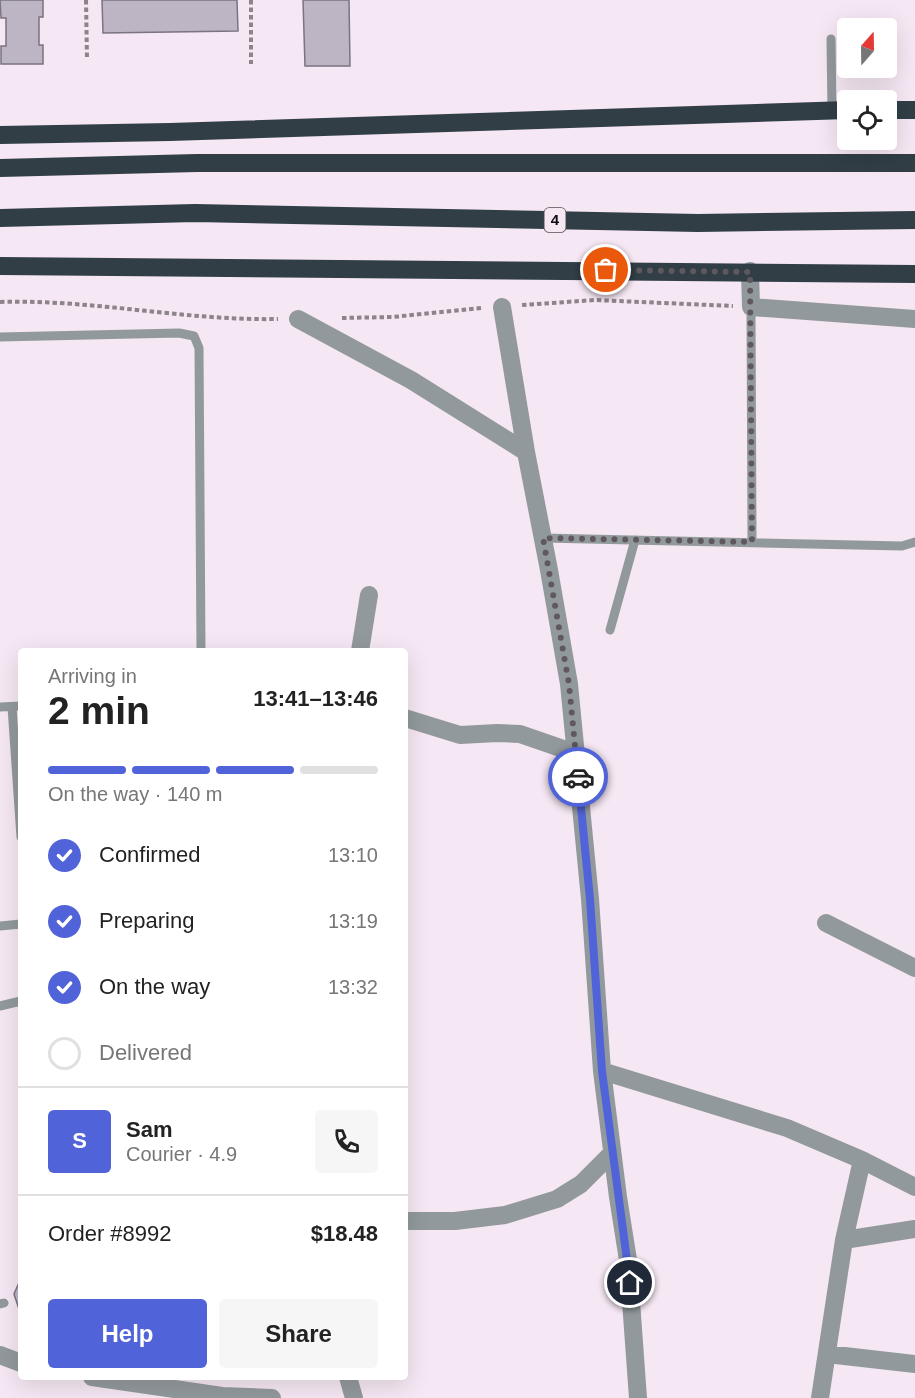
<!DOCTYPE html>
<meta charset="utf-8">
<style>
body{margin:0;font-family:Helvetica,sans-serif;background:#f6f6f6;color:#222;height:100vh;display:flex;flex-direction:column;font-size:22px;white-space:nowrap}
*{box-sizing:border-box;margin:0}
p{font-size:20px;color:#767676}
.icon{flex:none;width:33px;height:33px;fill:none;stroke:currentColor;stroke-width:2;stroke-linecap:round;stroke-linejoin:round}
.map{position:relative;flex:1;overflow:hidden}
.details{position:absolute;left:18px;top:648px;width:390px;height:732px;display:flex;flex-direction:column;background:#fff;border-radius:6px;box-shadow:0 6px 24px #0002}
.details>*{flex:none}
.needle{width:39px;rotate:20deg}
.tools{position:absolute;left:837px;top:18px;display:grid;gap:12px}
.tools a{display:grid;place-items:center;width:60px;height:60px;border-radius:6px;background:#fff;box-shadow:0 6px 24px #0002;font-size:30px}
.pin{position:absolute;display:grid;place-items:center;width:51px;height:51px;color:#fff;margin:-26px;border:3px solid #fff;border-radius:50%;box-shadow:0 2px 6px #0007}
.courier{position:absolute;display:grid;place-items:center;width:60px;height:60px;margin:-30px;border:4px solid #5163d9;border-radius:50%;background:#fff;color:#222;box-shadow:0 2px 8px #0007}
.headline em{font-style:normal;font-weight:700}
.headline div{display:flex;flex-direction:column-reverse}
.headline{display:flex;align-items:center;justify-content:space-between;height:102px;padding:0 30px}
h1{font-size:39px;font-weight:700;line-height:45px}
.bar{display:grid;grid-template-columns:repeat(4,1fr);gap:9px 6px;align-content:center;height:72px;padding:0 30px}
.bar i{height:8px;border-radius:4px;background:#e0e0e0}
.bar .selected{background:#5163d9}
.bar p{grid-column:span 4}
.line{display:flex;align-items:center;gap:15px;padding:0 30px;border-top:2px solid #e0e0e0}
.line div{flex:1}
.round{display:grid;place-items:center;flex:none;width:63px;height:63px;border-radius:6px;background:#f6f6f6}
ol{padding:0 30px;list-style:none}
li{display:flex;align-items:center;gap:18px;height:66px}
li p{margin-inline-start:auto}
li .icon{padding:6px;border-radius:50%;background:#5163d9;color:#fff;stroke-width:4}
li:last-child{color:#767676}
li i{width:33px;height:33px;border:3px solid #e0e0e0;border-radius:50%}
.action{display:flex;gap:12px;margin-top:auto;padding:12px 30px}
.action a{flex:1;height:69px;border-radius:6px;background:#5163d9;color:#fff;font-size:24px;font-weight:700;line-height:69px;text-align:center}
.action a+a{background:#f6f6f6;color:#222}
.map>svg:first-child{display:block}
</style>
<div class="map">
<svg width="915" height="1398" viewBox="0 0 915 1398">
<rect width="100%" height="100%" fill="#f5e7f3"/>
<path fill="#bdb5c3" stroke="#7a7380" stroke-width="1.5" d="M 0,0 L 43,0 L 43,17 L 39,17 L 39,45 L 43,45 L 43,64 L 1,64 L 1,46 L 6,46 L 6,18 L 1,18 Z
M 102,0 L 237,0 L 238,31 L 103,33 Z
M 303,0 L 349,0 L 350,66 L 305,66 Z
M 21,1278 L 21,1315 L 14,1294 Z"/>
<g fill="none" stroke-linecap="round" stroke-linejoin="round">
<path stroke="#8c838b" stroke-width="4" stroke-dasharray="4.5 3" stroke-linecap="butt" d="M 86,0 L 87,60
M 251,0 L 251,64
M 0,302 C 93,299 185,321 278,319
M 522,305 L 595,300 L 733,306
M 342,318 L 393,317 L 481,308"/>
<path stroke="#92999d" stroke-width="9" d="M 831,39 L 832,111
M 751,307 L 752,542
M 0,337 L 179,333 L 194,336 L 199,348 L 201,651
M 543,538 L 902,546 L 915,542
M 610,630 L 635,540
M 0,707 L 21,706
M 12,707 L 21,837
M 0,926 L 21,924
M 0,1006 L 21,1001
M 0,1304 L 4,1303"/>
<path stroke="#92999d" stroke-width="18" d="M 750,271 L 751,307 L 915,319
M 502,307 L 526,452 L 549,570 L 569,684 L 590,899 L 602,1071 L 618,1197 L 628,1260 L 638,1398
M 298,319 L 411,380 L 526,452
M 360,651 L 369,595
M 405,718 L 460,735 L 497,733 L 520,734 L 575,753
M 826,923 L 915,968
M 602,1071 L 787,1128 L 862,1160 L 915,1187
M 405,1221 L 455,1221 L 505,1215 L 557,1199 L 581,1184 L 612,1153
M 844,1240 L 915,1229
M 827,1354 L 915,1364
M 0,1355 L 21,1363
M 92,1377 L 222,1396 L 272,1398
M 348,1377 L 354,1398
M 820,1398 L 844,1240 L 862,1160"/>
<path stroke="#313e46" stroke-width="18" d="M 886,110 L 915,110
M 0,135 L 170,132 L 848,110
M 0,168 L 197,163 L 915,163
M 0,218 L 195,213 L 698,223 L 915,220
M 0,266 L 915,274"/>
</g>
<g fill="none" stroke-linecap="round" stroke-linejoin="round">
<path stroke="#60585f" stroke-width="6" stroke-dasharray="0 10.8" d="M 578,777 L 569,684 L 543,538 L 752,542 L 750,272 L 606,270"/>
<path stroke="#5163d9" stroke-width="8" d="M 578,777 L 590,899 L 602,1071 L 630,1283"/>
</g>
<g text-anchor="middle" stroke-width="4.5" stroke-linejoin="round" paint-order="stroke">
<rect fill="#f5e7f3" stroke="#554d53" stroke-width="1.5" x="544.5" y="208" width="21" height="24" rx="4.5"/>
<g font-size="15" font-weight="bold" fill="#100b0f">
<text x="555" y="225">4</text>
</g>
</g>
</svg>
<div class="tools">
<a><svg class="needle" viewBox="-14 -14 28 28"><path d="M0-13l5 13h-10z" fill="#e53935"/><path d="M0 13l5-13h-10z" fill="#767676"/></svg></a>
<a><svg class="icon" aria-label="locate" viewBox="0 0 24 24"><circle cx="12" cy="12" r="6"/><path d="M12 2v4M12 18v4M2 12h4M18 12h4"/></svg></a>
</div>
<div class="pin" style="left:606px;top:270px;background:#ea580c"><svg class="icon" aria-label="bag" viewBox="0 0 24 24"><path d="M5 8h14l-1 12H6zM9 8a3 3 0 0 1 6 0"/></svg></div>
<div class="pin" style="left:630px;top:1283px;background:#1f2937"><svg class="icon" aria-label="home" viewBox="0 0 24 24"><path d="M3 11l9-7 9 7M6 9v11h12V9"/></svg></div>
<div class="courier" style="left:578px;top:777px"><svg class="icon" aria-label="car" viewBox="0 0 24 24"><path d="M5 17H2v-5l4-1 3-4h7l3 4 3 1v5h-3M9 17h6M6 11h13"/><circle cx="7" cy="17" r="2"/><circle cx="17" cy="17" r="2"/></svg></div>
<section class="details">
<div class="headline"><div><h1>2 min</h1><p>Arriving in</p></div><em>13:41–13:46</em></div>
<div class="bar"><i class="selected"></i><i class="selected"></i><i class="selected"></i><i></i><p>On the way · 140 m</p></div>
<ol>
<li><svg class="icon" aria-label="check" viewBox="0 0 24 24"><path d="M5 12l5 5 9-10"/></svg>Confirmed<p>13:10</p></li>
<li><svg class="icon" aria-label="check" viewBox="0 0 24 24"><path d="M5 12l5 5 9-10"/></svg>Preparing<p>13:19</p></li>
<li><svg class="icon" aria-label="check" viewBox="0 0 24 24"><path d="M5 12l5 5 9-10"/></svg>On the way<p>13:32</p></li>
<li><i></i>Delivered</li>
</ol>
<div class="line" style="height:108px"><b class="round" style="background:#5163d9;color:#fff">S</b><div><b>Sam</b><p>Courier · 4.9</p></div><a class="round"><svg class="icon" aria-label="phone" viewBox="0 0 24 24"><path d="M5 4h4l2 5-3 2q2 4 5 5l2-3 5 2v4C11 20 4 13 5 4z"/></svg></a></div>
<div class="line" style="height:78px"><div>Order #8992</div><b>$18.48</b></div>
<div class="action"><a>Help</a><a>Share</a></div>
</section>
</div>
